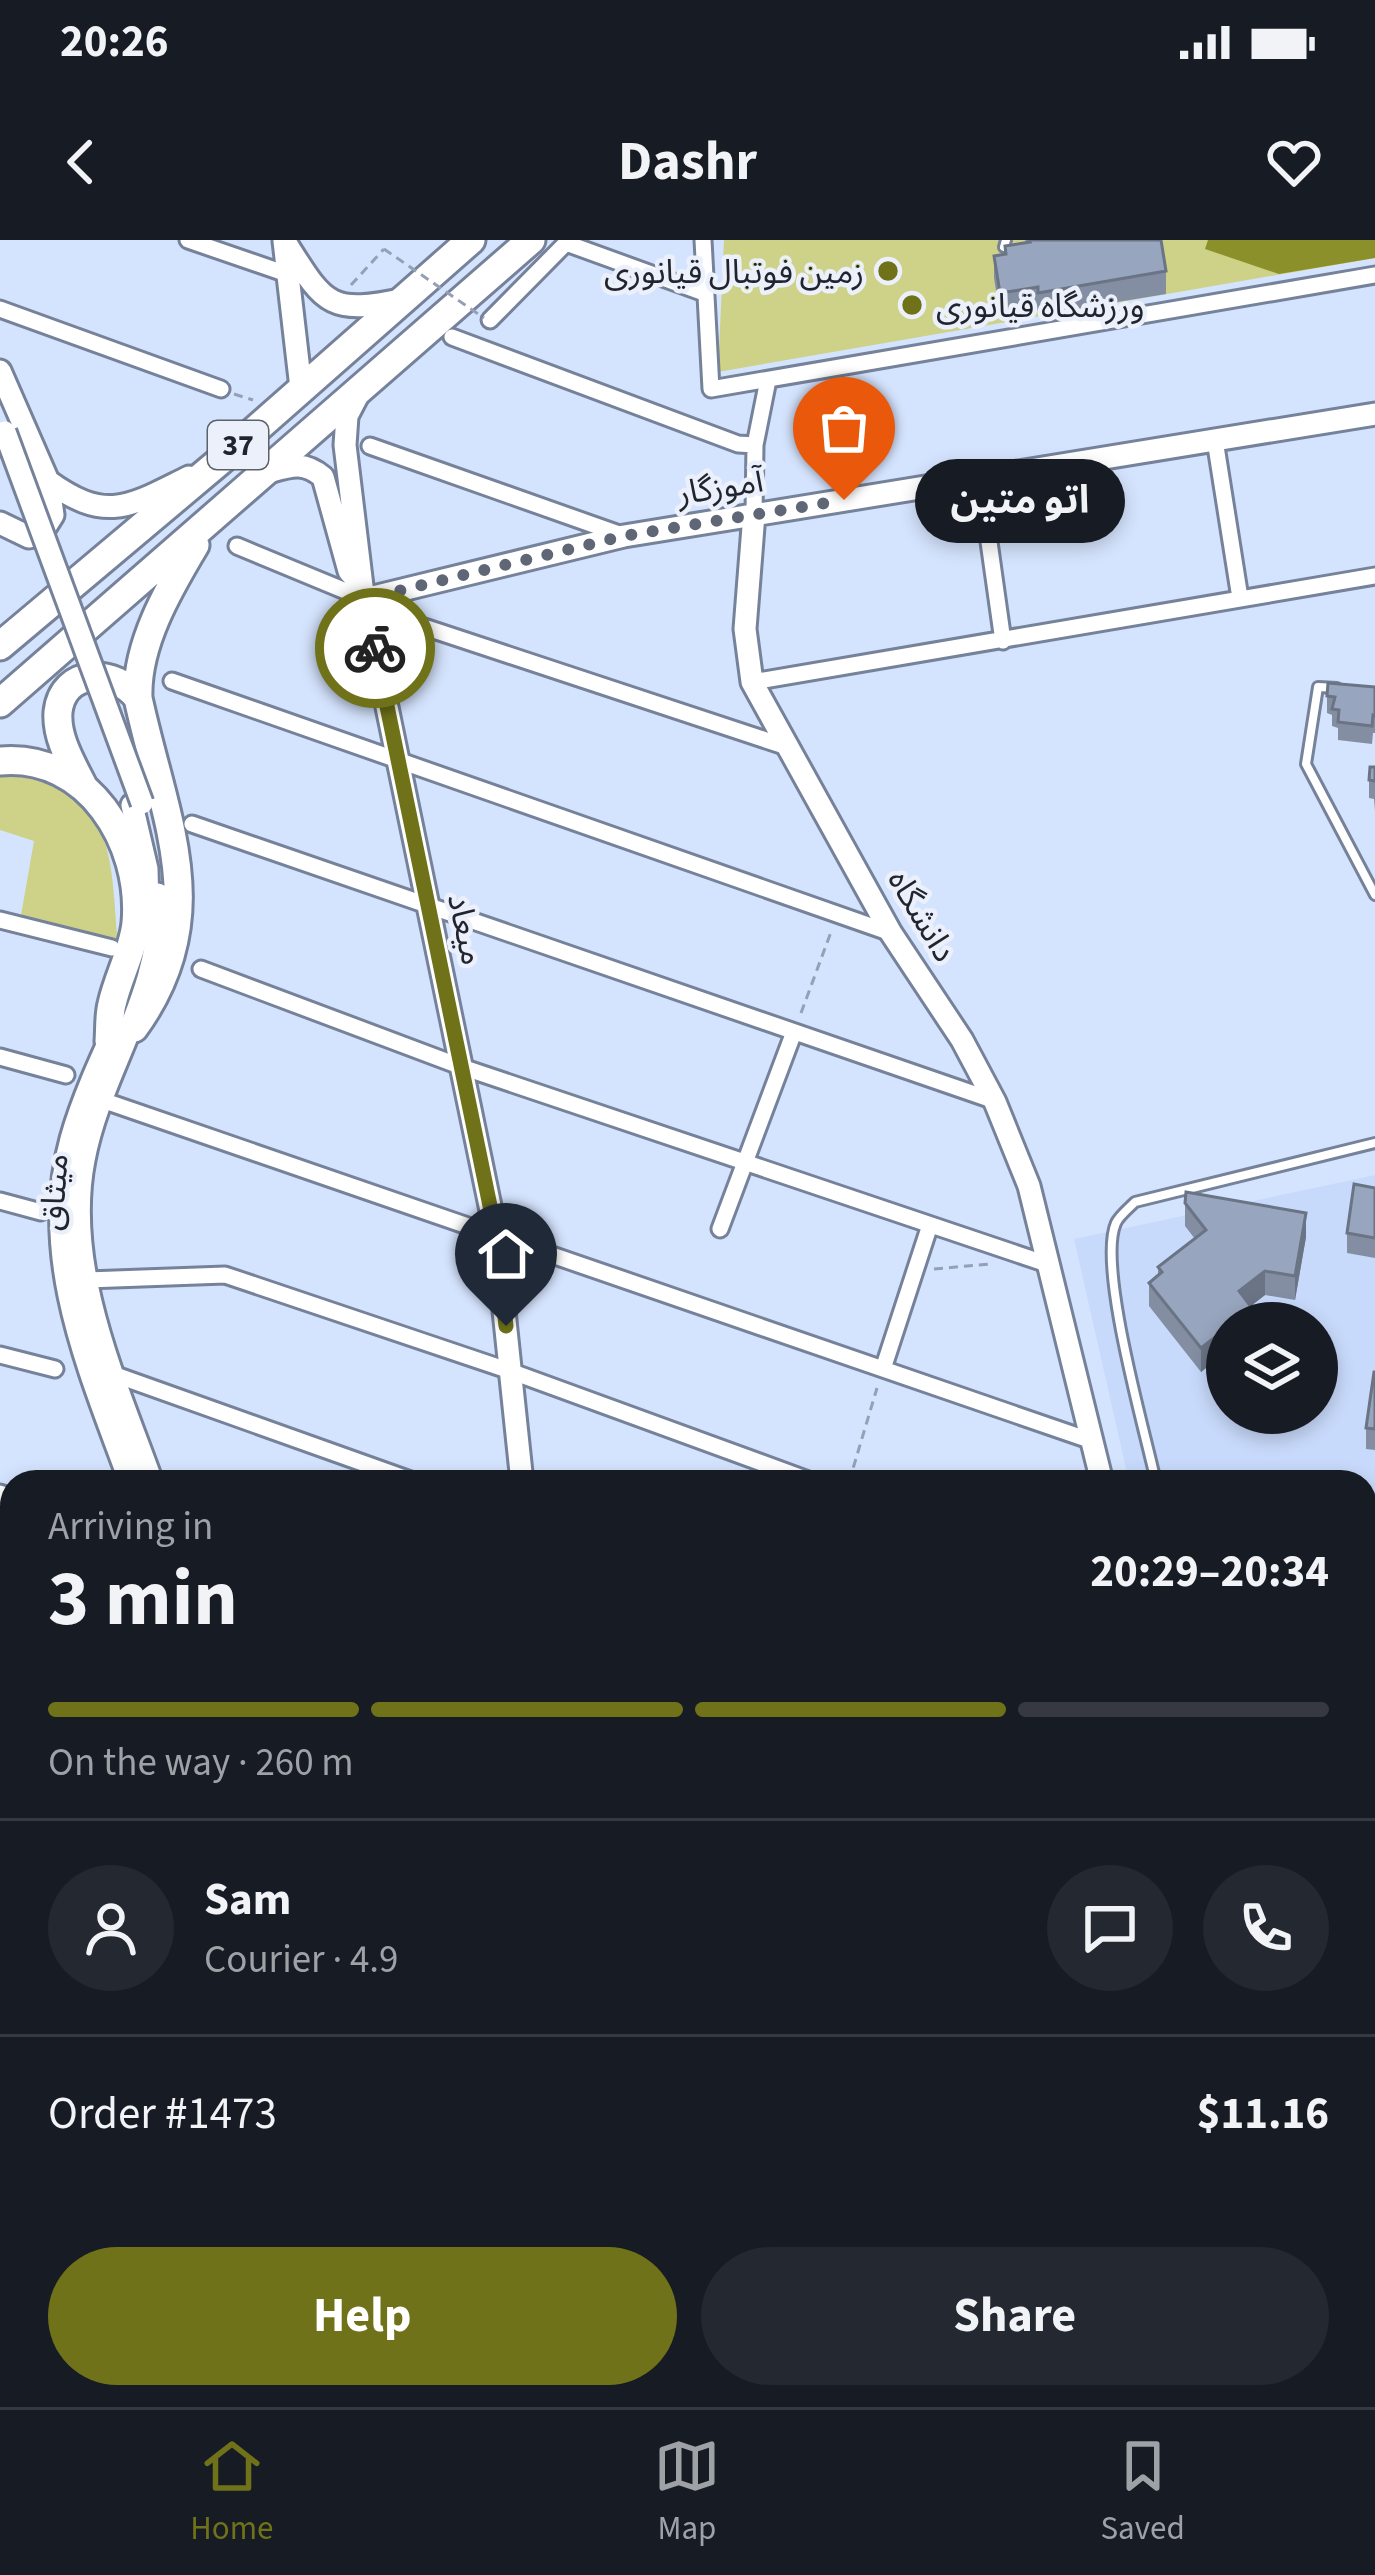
<!DOCTYPE html>
<meta charset="utf-8">
<style>
body{margin:0;font-family:"Source Sans 3","Noto Sans Arabic",sans-serif;background:#242831;color:#f1f3f6;height:100vh;display:flex;flex-direction:column;font-size:45px;white-space:nowrap}
*{box-sizing:border-box;margin:0}
p{font-size:39px;color:#9ea1a6}
.icon{flex:none;width:66px;height:66px;fill:none;stroke:currentColor;stroke-width:2;stroke-linecap:round;stroke-linejoin:round}
.map{position:relative;flex:1;overflow:hidden}
.panel{position:absolute;left:0px;top:1230px;width:1377px;height:939px;display:flex;flex-direction:column;background:#171b24;border-radius:36px 36px 0 0;box-shadow:0 6px 18px #0003}
.panel>*{flex:none}
.controls{position:absolute;left:1206px;top:1062px;display:grid;gap:24px}
.controls a{display:grid;place-items:center;width:132px;height:132px;border-radius:50%;background:#171b24;box-shadow:0 6px 18px #0003;font-size:60px}
.pin{position:absolute;display:grid;place-items:center;width:102px;height:102px;color:#fff;margin:-123px -51px;border-radius:50% 50% 50% 0;rotate:-45deg;box-shadow:0 0 12px #0007}
.pin .icon{rotate:45deg}
.courier{position:absolute;display:grid;place-items:center;width:120px;height:120px;margin:-60px;border:9px solid #6f7218;border-radius:50%;background:#fff;color:#222;box-shadow:0 3px 15px #0007}
.bubble{position:absolute;height:84px;border-radius:42px;background:#171b24;box-shadow:0 6px 18px #0003;font-size:39px;font-weight:700;line-height:84px;text-align:center}
.overview em{font-style:normal;font-weight:700}
.overview div{display:flex;flex-direction:column-reverse}
.overview{display:flex;align-items:center;justify-content:space-between;height:204px;padding:0 48px}
h1{font-size:78px;font-weight:700;line-height:90px}
.bar{display:grid;grid-template-columns:repeat(4,1fr);gap:18px 12px;align-content:center;height:144px;padding:0 48px}
.bar i{height:15px;border-radius:9px;background:#363941}
.bar .current{background:#6f7218}
.bar p{grid-column:span 4}
.line{display:flex;align-items:center;gap:30px;padding:0 48px;border-top:3px solid #363941}
.line div{flex:1}
.round{display:grid;place-items:center;flex:none;width:126px;height:126px;border-radius:63px;background:#242831}
.button{display:flex;gap:24px;margin-top:auto;padding:24px 48px}
.button a{flex:1;height:138px;border-radius:72px;background:#6f7218;color:#fff;font-size:48px;font-weight:700;line-height:138px;text-align:center}
.button a+a{background:#242831;color:#f1f3f6}
.status{display:flex;justify-content:space-between;align-items:center;height:84px;padding:0 60px;background:#171b24;direction:ltr}
.status svg{height:33px;fill:currentColor}
header{display:flex;justify-content:space-between;align-items:center;height:156px;padding:0 48px;background:#171b24;font-size:54px;font-weight:700}
.tabs{display:flex;justify-content:space-around;align-items:center;height:168px;border-top:3px solid #363941;background:#171b24;font-size:33px;color:#9ea1a6}
.tabs a{display:grid;justify-items:center;gap:6px}
.tabs .current{color:#6f7218}
.map>svg:first-child{display:block}
</style>
<div class="status"><b>20:26</b><svg viewBox="0 0 49 12"><path d="M0 12V9h3v3zM5 12V6h3v6zM10 12V3h3v9zM15 12V0h3v12zM26 1h20v11H26zM47 4h2v5h-2z"/></svg></div>
<header><svg class="icon" aria-label="back" viewBox="0 0 24 24"><path d="M15 5l-7 7 7 7"/></svg>Dashr<svg class="icon" aria-label="heart" viewBox="0 0 24 24"><path d="M12 20l-8-8c-3-5 5-10 8-4 3-6 11-1 8 4z"/></svg></header>
<div class="map">
<svg width="1375" height="2167" viewBox="0 0 1375 2167">
<rect width="100%" height="100%" fill="#d5e4fe"/>
<path fill="#c8dafb" fill-rule="evenodd" d="M 1375,935 L 1375,2167 L 1005,2167 L 1005,2157 L 1365,2157 L 1365,1242 L 1129,1242 L 1074,999 ZM 1227,1083 L 1317,1083 L 1317,1173 L 1227,1173 Z
M 0,1636 L 12,1640 L 12,1943 L 0,1940 Z
M 0,1951 L 12,1953 L 12,2048 L 0,2047 Z"/>
<path fill="#cdd288" d="M 724,0 L 1375,0 L 1375,18 L 718,132 Z
M 22,533 C 36,537 54,540 66,548 C 117,581 112,648 118,702 L 21,675 L 34,601 L 0,590 L 0,536 Z
M 1365,1341 L 1375,1342 L 1375,1607 L 1365,1605 Z
M 1365,1614 L 1375,1616 L 1375,1845 L 1368,1844 L 1365,1838 Z
M 1365,1871 L 1375,1872 L 1375,2018 L 1365,2016 Z
M 0,2050 L 12,2050 L 12,2157 L 148,2157 L 146,2167 L 0,2167 Z"/>
<path fill="#8c902b" d="M 1208,0 L 1375,0 L 1375,18 L 1279,34 L 1205,9 Z"/>
<g fill="none" stroke-linecap="round" stroke-linejoin="round">
<g stroke="#75829a" stroke-width="14">
<path id="lane" d="M 1004,7 L 1006,0
M 1337,448 L 1318,447 L 1306,524 L 1375,655
M 1156,1242 C 1145,1191 1097,1025 1116,983 C 1119,976 1129,968 1135,962 L 1375,903
M 1033,2157 L 1033,2167"/>
</g>
<g stroke="#75829a" stroke-width="21">
<path id="street" d="M 188,0 L 284,33
M 703,0 L 711,149 L 1375,35
M 566,3 L 704,53
M 0,69 L 221,149
M 490,80 L 569,0
M 452,97 L 738,204 L 755,205
M 1215,200 L 1240,358
M 370,206 L 622,295
M 980,238 L 1003,401
M 754,274 L 755,205 L 768,140
M 237,306 L 365,359 L 388,375 L 790,508
M 172,441 L 891,693
M 752,442 L 1375,336
M 192,584 L 995,861
M 0,680 L 112,708
M 201,729 L 462,827 L 1050,1025
M 0,817 L 66,835
M 102,860 L 1092,1201
M 0,961 L 41,972
M 720,989 L 794,792
M 87,1040 L 225,1035 L 510,1131 L 814,1242
M 0,1115 L 55,1129
M 883,1129 L 930,985
M 113,1134 L 416,1242
M 0,1253 L 12,1257
M 0,1384 L 12,1387
M 0,1513 L 12,1516
M 0,1617 L 12,1621
M 550,2157 L 578,2167"/>
</g>
<g stroke="#75829a" stroke-width="27">
<path id="secondary" d="M 284,0 C 324,63 327,76 405,59
M 284,1 L 301,148
M 0,131 L 48,241 L 53,275 L 41,294 L 29,297 L 0,283
M 359,153 L 347,176 L 345,205 L 362,346 L 496,995 L 522,1242
M 272,231 C 293,225 305,222 323,237 L 349,331 L 362,346
M 48,241 C 107,284 130,266 189,237
M 754,274 L 745,389 L 752,442 L 891,693 L 962,800 L 995,862 L 1029,946 L 1102,1242
M 365,359 L 624,296 L 1375,174
M 132,565 L 147,629 L 148,670
M 116,786 C 99,823 82,860 71,899 C 38,1018 90,1132 130,1242
M 152,1242 C 116,1142 63,1028 84,920 C 101,829 165,751 158,654
M 606,2157 L 607,2167
M 971,2157 L 971,2167
M 169,2167 L 171,2157"/>
</g>
<g stroke="#75829a" stroke-width="33">
<path id="highway" d="M 0,406 L 220,221 L 471,0
M 0,463 L 531,0
M 0,521 C 88,513 143,603 136,683 C 133,711 118,737 112,764 C 109,775 110,789 109,801
M 83,546 C 72,524 56,498 58,472 C 63,427 116,429 138,458
M 134,788 C 216,676 164,579 138,458 C 136,405 168,350 195,305"/>
</g>
<path stroke="#94a0b4" stroke-width="3" stroke-dasharray="9 6" stroke-linecap="butt" d="M 351,45 L 384,9
M 234,154 L 253,160
M 801,773 L 831,692
M 934,1029 L 990,1024
M 849,1242 L 877,1148"/>
<use href="#lane" stroke="#fff" stroke-width="8"/>
<use href="#street" stroke="#fff" stroke-width="15"/>
<use href="#secondary" stroke="#fff" stroke-width="21"/>
<use href="#highway" stroke="#fff" stroke-width="27"/>
<g stroke="#75829a" stroke-width="27" stroke-linecap="butt">
<path id="secondary-bridge" d="M 5,192 L 142,563"/>
</g>
<path stroke="#94a0b4" stroke-width="3" stroke-dasharray="9 6" stroke-linecap="butt" d="M 384,9 L 484,78"/>
<use href="#secondary-bridge" stroke="#fff" stroke-width="21"/>
</g>
<path fill="#838ea3" d="M 1025,0 L 1161,0 L 1166,31 L 1166,54 L 1038,75 L 1038,70 L 1000,76 L 994,38 L 994,16 L 1005,14 L 1005,6 L 1026,3 Z
M 1375,447 L 1375,493 L 1373,493 L 1372,504 L 1338,500 L 1338,488 L 1332,486 L 1332,475 L 1327,473 L 1327,456 Z
M 1375,527 L 1375,571 L 1374,559 L 1369,558 L 1369,540 Z
M 1375,948 L 1375,1018 L 1347,1013 L 1347,993 Z
M 1185,963 L 1306,997 L 1295,1060 L 1265,1055 L 1251,1066 L 1252,1083 L 1227,1083 L 1227,1111 L 1201,1132 L 1149,1066 L 1149,1043 L 1158,1035 L 1158,1027 L 1195,999 L 1185,986 Z
M 1375,1132 L 1375,1210 L 1366,1209 L 1366,1188 Z"/>
<path fill="#6a7485" d="M 1306,973 L 1306,997 L 1295,1060 L 1295,1036 Z
M 1265,1031 L 1265,1055 L 1239,1075 L 1239,1051 Z
M 1252,1068 L 1252,1083 L 1233,1083 Z
M 1227,1088 L 1227,1111 L 1201,1132 L 1201,1108 Z
M 1375,2043 L 1375,2066 L 1365,2074 L 1365,2050 Z"/>
<path fill="#98a5be" stroke="#6a7485" stroke-width="3" d="M 1029,0 L 1161,0 L 1166,31 L 1038,53 L 1038,47 L 1000,53 L 994,16 L 1006,14 L 1005,6 L 1030,2 Z
M 1328,443 L 1375,447 L 1375,476 L 1373,475 L 1372,486 L 1338,482 L 1339,470 L 1332,469 L 1335,457 L 1327,456 Z
M 1370,527 L 1375,527 L 1375,541 L 1369,540 Z
M 1354,944 L 1375,948 L 1375,998 L 1347,993 Z
M 1186,952 L 1306,973 L 1295,1036 L 1265,1031 L 1239,1051 L 1252,1068 L 1233,1083 L 1227,1083 L 1227,1088 L 1201,1108 L 1149,1043 L 1162,1032 L 1158,1027 L 1206,990 L 1185,963 Z
M 1374,1132 L 1375,1132 L 1375,1189 L 1366,1188 Z
M 1365,2011 L 1373,2013 L 1375,2016 L 1375,2043 L 1365,2050 Z
M 1109,2157 L 1220,2157 L 1260,2167 L 1107,2167 Z"/>
<g fill="none" stroke-linecap="round" stroke-linejoin="round">
<path stroke="#5f6777" stroke-width="12" stroke-dasharray="0 21.6" d="M 375,408 L 365,359 L 624,296 L 844,260"/>
<path stroke="#6f7218" stroke-width="15" d="M 375,408 L 496,995 L 506,1086"/>
</g>
<g fill="#6f7218" stroke="#ebf0fb" stroke-width="4.5">
<circle cx="888" cy="31" r="12"/>
<circle cx="912" cy="65" r="12"/>
</g>
<g text-anchor="middle" stroke-width="9" stroke-linejoin="round" paint-order="stroke">
<rect fill="#ebf0fb" stroke="#5c616c" stroke-width="3" x="208" y="181" width="60" height="48" rx="9"/>
<g font-size="30" font-weight="bold" fill="#1f242e">
<text x="238" y="215">37</text>
</g>
<g font-size="33" fill="#1f242e" stroke="#ebf0fb" text-anchor="end">
<text x="864" y="43">زمین فوتبال قیانوری</text>
<text x="936" y="77" text-anchor="start">ورزشگاه قیانوری</text>
</g>
<g font-size="33" fill="#1f242e" stroke="#ebf0fb">
<text transform="translate(720 246) rotate(-9)" y="12">آموزگار</text>
<text transform="translate(923 675) rotate(59)" y="12">دانشگاه</text>
<text transform="translate(467 689) rotate(78)" y="12">میعاد</text>
<text transform="translate(53 952) rotate(-86)" y="12">میثاق</text>
</g>
</g>
</svg>
<div class="controls">
<a><svg class="icon" aria-label="layers" viewBox="0 0 24 24"><path d="M12 4l9 5-9 5-9-5zM3 14l9 5 9-5"/></svg></a>
</div>
<div class="pin" style="left:844px;top:260px;background:#ea580c"><svg class="icon" aria-label="bag" viewBox="0 0 24 24"><path d="M5 8h14l-1 12H6zM9 8a3 3 0 0 1 6 0"/></svg></div>
<div class="pin" style="left:506px;top:1086px;background:#1f2937"><svg class="icon" aria-label="home" viewBox="0 0 24 24"><path d="M3 11l9-7 9 7M6 9v11h12V9"/></svg></div>
<div class="courier" style="left:375px;top:408px"><svg class="icon" aria-label="bike" viewBox="0 0 24 24"><circle cx="6" cy="16" r="4"/><circle cx="18" cy="16" r="4"/><path d="M6 16l4-8h5l3 8M10 8l3 8H6M13 5h3"/></svg></div>
<div class="bubble" style="left:915px;top:219px;width:210px">اتو متین</div>
<section class="panel">
<div class="overview"><div><h1>3 min</h1><p>Arriving in</p></div><em>20:29–20:34</em></div>
<div class="bar"><i class="current"></i><i class="current"></i><i class="current"></i><i></i><p>On the way · 260 m</p></div>
<div class="line" style="height:216px"><a class="round"><svg class="icon" aria-label="person" viewBox="0 0 24 24"><circle cx="12" cy="8" r="4"/><path d="M4 21q1-7 8-7t8 7"/></svg></a><div><b>Sam</b><p>Courier · 4.9</p></div><a class="round"><svg class="icon" aria-label="chat" viewBox="0 0 24 24"><path d="M4 5h16v11H9l-5 4z"/></svg></a><a class="round"><svg class="icon" aria-label="phone" viewBox="0 0 24 24"><path d="M5 4h4l2 5-3 2q2 4 5 5l2-3 5 2v4C11 20 4 13 5 4z"/></svg></a></div>
<div class="line" style="height:156px"><div>Order #1473</div><b>$11.16</b></div>
<div class="button"><a>Help</a><a>Share</a></div>
</section>
</div>
<nav class="tabs">
<a class="current"><svg class="icon" aria-label="home" viewBox="0 0 24 24"><path d="M3 11l9-7 9 7M6 9v11h12V9"/></svg>Home</a>
<a><svg class="icon" aria-label="map" viewBox="0 0 24 24"><path d="M3 6l6-2 6 2 6-2v14l-6 2-6-2-6 2zM9 4v14M15 6v14"/></svg>Map</a>
<a><svg class="icon" aria-label="saved" viewBox="0 0 24 24"><path d="M7 4h10v16l-5-4-5 4z"/></svg>Saved</a>
</nav>
